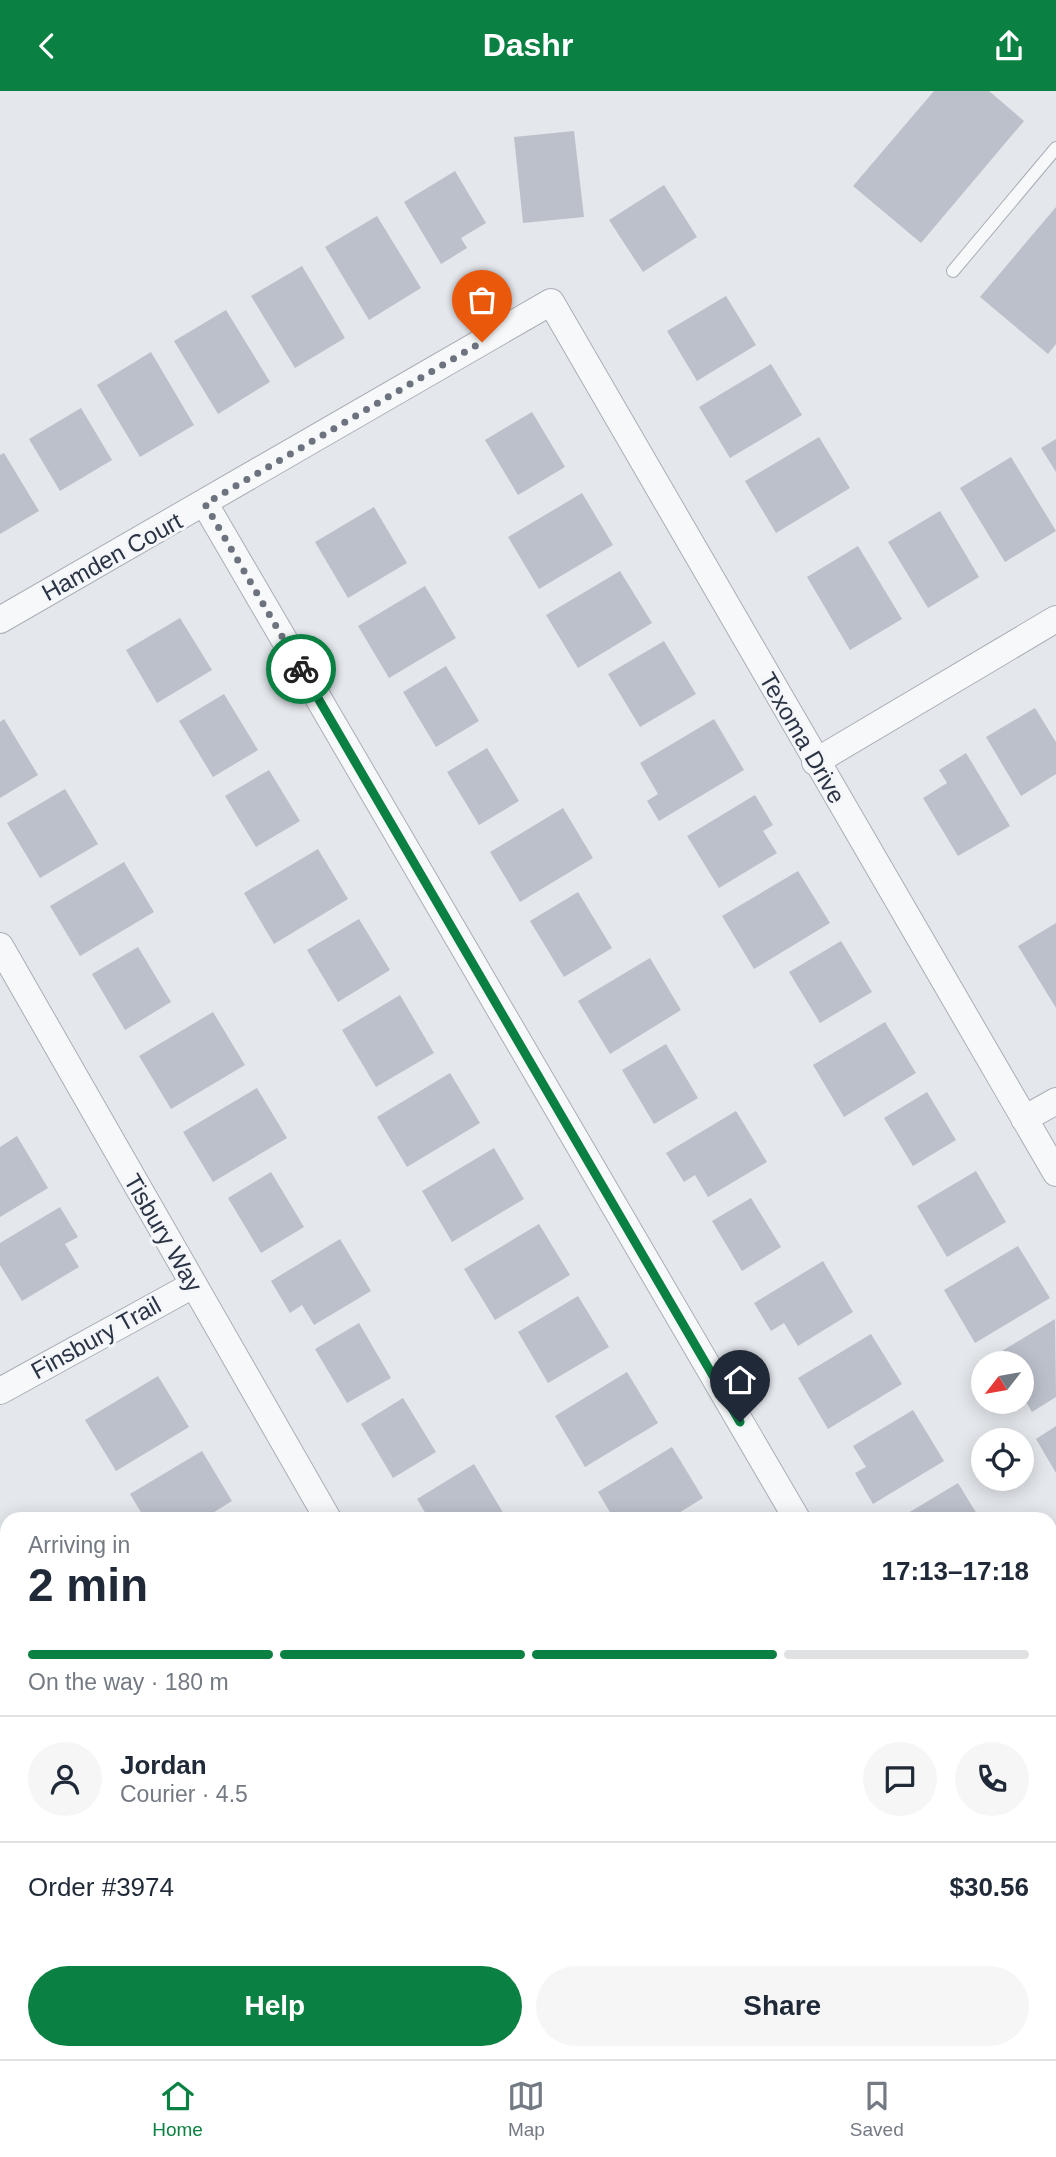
<!DOCTYPE html>
<meta charset="utf-8">
<style>
body{margin:0;font-family:Arial,sans-serif;background:#f6f6f7;color:#1f2937;height:100vh;display:flex;flex-direction:column;font-size:26px;white-space:nowrap}
*{box-sizing:border-box;margin:0}
p{font-size:23px;color:#747a83}
.icon{flex:none;width:38px;height:38px;fill:none;stroke:currentColor;stroke-width:2;stroke-linecap:round;stroke-linejoin:round}
.map{position:relative;flex:1;overflow:hidden}
.sheet{position:absolute;left:0px;top:1421px;width:1057px;height:548px;display:flex;flex-direction:column;background:#fff;border-radius:21px 21px 0 0;box-shadow:0 4px 18px #0003}
.sheet>*{flex:none}
.needle{width:46px;rotate:239deg}
.tools{position:absolute;left:971px;top:1260px;display:grid;gap:14px}
.tools a{display:grid;place-items:center;width:63px;height:63px;border-radius:50%;background:#fff;box-shadow:0 4px 18px #0003;font-size:35px}
.pin{position:absolute;display:grid;place-items:center;width:60px;height:60px;color:#fff;margin:-72px -30px;border-radius:50% 50% 50% 0;rotate:-45deg;box-shadow:0 0 7px #0007}
.pin .icon{rotate:45deg}
.courier{position:absolute;display:grid;place-items:center;width:70px;height:70px;margin:-35px;border:5px solid #0b8043;border-radius:50%;background:#fff;color:#222;box-shadow:0 2px 9px #0007}
.head em{font-style:normal;font-weight:700}
.head div{display:flex;flex-direction:column-reverse}
.head{display:flex;align-items:center;justify-content:space-between;height:119px;padding:0 28px}
h1{font-size:46px;font-weight:700;line-height:52px}
.bar{display:grid;grid-template-columns:repeat(4,1fr);gap:10px 7px;align-content:center;height:84px;padding:0 28px}
.bar i{height:9px;border-radius:5px;background:#e0e1e3}
.bar .on{background:#0b8043}
.bar p{grid-column:span 4}
.line{display:flex;align-items:center;gap:18px;padding:0 28px;border-top:2px solid #e0e1e3}
.line div{flex:1}
.round{display:grid;place-items:center;flex:none;width:74px;height:74px;border-radius:37px;background:#f6f6f7}
.cta{display:flex;gap:14px;margin-top:auto;padding:14px 28px}
.cta a{flex:1;height:80px;border-radius:42px;background:#0b8043;color:#fff;font-size:28px;font-weight:700;line-height:80px;text-align:center}
.cta a+a{background:#f6f6f7;color:#1f2937}
header{display:flex;justify-content:space-between;align-items:center;height:91px;padding:0 28px;background:#0b8043;color:#fff;font-size:32px;font-weight:700}
.menu{display:flex;justify-content:space-around;align-items:center;height:98px;border-top:2px solid #e0e1e3;background:#fff;font-size:19px;color:#747a83}
.menu a{display:grid;justify-items:center;gap:4px}
.menu .on{color:#0b8043}
.map>svg:first-child{display:block}
</style>
<header><svg class="icon" aria-label="back" viewBox="0 0 24 24"><path d="M15 5l-7 7 7 7"/></svg>Dashr<svg class="icon" aria-label="share" viewBox="0 0 24 24"><path d="M12 15V3M7 8l5-5 5 5M5 13v7h14v-7"/></svg></header>
<div class="map">
<svg width="1056" height="1968" viewBox="0 0 1056 1968">
<rect width="100%" height="100%" fill="#e4e7ec"/>
<path fill="#bbc0ca" d="M 934,0 L 989,0 L 1024,30 L 921,152 L 853,95 Z
M 574,40 L 584,126 L 523,132 L 514,46 Z
M 455,80 L 486,132 L 461,147 L 467,157 L 441,173 L 404,111 Z
M 664,94 L 697,146 L 643,181 L 609,129 Z
M 1056,116 L 1056,253 L 1048,263 L 980,206 Z
M 377,125 L 421,197 L 369,229 L 325,156 Z
M 302,175 L 345,247 L 295,277 L 251,205 Z
M 726,205 L 756,254 L 697,290 L 667,240 Z
M 226,219 L 270,291 L 218,323 L 174,250 Z
M 151,261 L 194,334 L 140,366 L 97,294 Z
M 771,273 L 802,324 L 730,367 L 699,316 Z
M 81,317 L 112,369 L 60,400 L 29,348 Z
M 532,321 L 565,376 L 518,404 L 485,349 Z
M 819,346 L 850,397 L 776,442 L 745,390 Z
M 1056,348 L 1056,381 L 1041,357 Z
M 4,362 L 39,420 L 0,443 L 0,364 Z
M 1011,366 L 1056,440 L 1005,471 L 960,397 Z
M 582,402 L 613,454 L 539,498 L 508,446 Z
M 374,416 L 407,472 L 348,507 L 315,451 Z
M 940,420 L 979,486 L 928,517 L 888,451 Z
M 858,455 L 902,528 L 850,559 L 807,486 Z
M 620,480 L 652,532 L 578,577 L 546,524 Z
M 425,495 L 456,547 L 389,587 L 358,535 Z
M 180,527 L 212,579 L 157,612 L 126,559 Z
M 664,550 L 696,603 L 640,636 L 608,583 Z
M 446,575 L 479,630 L 436,656 L 403,601 Z
M 224,603 L 258,659 L 213,686 L 179,630 Z
M 1035,617 L 1056,651 L 1056,683 L 1021,705 L 986,646 Z
M 4,628 L 38,684 L 0,707 L 0,631 Z
M 714,628 L 744,679 L 659,730 L 647,710 L 658,703 L 640,672 Z
M 487,657 L 519,710 L 479,734 L 447,681 Z
M 966,662 L 1010,735 L 958,765 L 923,707 L 947,692 L 939,679 Z
M 269,679 L 300,730 L 256,756 L 225,705 Z
M 65,698 L 98,753 L 40,787 L 7,732 Z
M 755,704 L 773,734 L 763,740 L 777,762 L 719,797 L 687,745 Z
M 563,717 L 593,767 L 520,811 L 490,761 Z
M 318,758 L 348,808 L 274,853 L 244,802 Z
M 124,771 L 154,821 L 80,865 L 50,815 Z
M 798,780 L 830,832 L 754,878 L 722,825 Z
M 578,801 L 612,857 L 564,886 L 530,830 Z
M 359,828 L 390,879 L 338,911 L 307,859 Z
M 1056,832 L 1056,917 L 1018,855 Z
M 841,850 L 872,901 L 820,932 L 789,881 Z
M 138,856 L 171,911 L 125,939 L 92,883 Z
M 650,867 L 681,919 L 610,963 L 578,910 Z
M 400,904 L 434,962 L 376,996 L 342,939 Z
M 213,921 L 245,974 L 171,1018 L 139,965 Z
M 885,931 L 916,982 L 844,1026 L 813,974 Z
M 666,953 L 698,1007 L 654,1033 L 622,979 Z
M 450,982 L 480,1032 L 407,1076 L 377,1026 Z
M 257,997 L 287,1047 L 213,1091 L 183,1041 Z
M 927,1001 L 956,1049 L 913,1075 L 884,1027 Z
M 736,1020 L 767,1071 L 708,1106 L 695,1084 L 684,1091 L 666,1062 Z
M 17,1045 L 48,1097 L 0,1126 L 0,1056 Z
M 494,1057 L 524,1108 L 452,1151 L 422,1100 Z
M 976,1080 L 1006,1131 L 947,1166 L 917,1115 Z
M 271,1081 L 304,1136 L 261,1162 L 228,1107 Z
M 751,1107 L 781,1156 L 742,1180 L 712,1130 Z
M 60,1116 L 78,1146 L 65,1153 L 79,1176 L 22,1210 L 0,1174 L 0,1152 Z
M 539,1133 L 570,1184 L 495,1229 L 464,1178 Z
M 340,1148 L 371,1200 L 314,1234 L 302,1214 L 290,1222 L 271,1190 Z
M 1018,1155 L 1050,1207 L 975,1252 L 944,1199 Z
M 823,1170 L 853,1221 L 798,1255 L 784,1232 L 771,1240 L 754,1212 Z
M 578,1205 L 609,1256 L 548,1292 L 518,1241 Z
M 1055,1228 L 1056,1306 L 1032,1321 L 1022,1304 L 1022,1272 L 1003,1272 L 997,1263 Z
M 359,1232 L 391,1287 L 347,1312 L 315,1258 Z
M 871,1243 L 902,1293 L 828,1338 L 798,1287 Z
M 627,1281 L 658,1332 L 585,1376 L 555,1325 Z
M 158,1285 L 189,1336 L 116,1380 L 85,1329 Z
M 403,1307 L 436,1361 L 393,1387 L 361,1333 Z
M 913,1319 L 944,1370 L 873,1413 L 855,1382 L 866,1376 L 853,1355 Z
M 1056,1335 L 1056,1382 L 1036,1348 Z
M 672,1356 L 703,1407 L 669,1428 L 614,1428 L 598,1401 Z
M 202,1360 L 232,1410 L 203,1428 L 145,1428 L 130,1403 Z
M 474,1373 L 505,1425 L 501,1428 L 429,1428 L 417,1408 Z
M 958,1392 L 980,1428 L 898,1428 Z
M 1056,1575 L 1056,1645 L 1050,1649 L 1050,1578 Z
M 1056,1675 L 1056,1724 L 1050,1714 L 1050,1679 Z
M 494,1962 L 534,1962 L 523,1968 L 498,1968 Z
M 723,1962 L 819,1962 L 822,1968 L 727,1968 Z
M 929,1962 L 1007,1962 L 997,1968 L 933,1968 Z"/>
<g fill="none" stroke-linecap="round" stroke-linejoin="round">
<g stroke="#a9aeb7" stroke-width="14">
<path id="service" d="M 953,180 L 1056,57
M 82,1962 L 83,1968"/>
</g>
<g stroke="#a9aeb7" stroke-width="28">
<path id="minor" d="M 205,413 L 797,1428
M 0,529 L 551,211 L 1056,1082
M 815,671 L 1056,528
M 0,855 L 328,1428
M 1024,1028 L 1056,1010
M 0,1300 L 193,1194
M 1050,1498 L 1056,1494
M 1050,1891 L 1056,1901
M 642,1962 L 645,1968"/>
</g>
<g stroke="#a9aeb7" stroke-width="38">
<path id="secondary" d="M 0,1625 L 7,1667
M 14,1968 L 15,1962"/>
</g>
<use href="#service" stroke="#f7f8fa" stroke-width="12"/>
<use href="#minor" stroke="#f7f8fa" stroke-width="26"/>
<use href="#secondary" stroke="#fff" stroke-width="37"/>
</g>
<g fill="none" stroke-linecap="round" stroke-linejoin="round">
<path stroke="#6c737f" stroke-width="7" stroke-dasharray="0 12.6" d="M 301,578 L 205,413 L 482,251"/>
<path stroke="#0b8043" stroke-width="9" d="M 301,578 L 740,1331"/>
</g>
<g text-anchor="middle" stroke-width="6" stroke-linejoin="round" paint-order="stroke">
<g font-size="24" fill="#2b3445" stroke="#f4f6f9">
<text transform="translate(112 466) rotate(-29)" y="8">Hamden Court</text>
<text transform="translate(802 647) rotate(60)" y="8">Texoma Drive</text>
<text transform="translate(163 1142) rotate(60)" y="8">Tisbury Way</text>
<text transform="translate(96 1247) rotate(-29)" y="8">Finsbury Trail</text>
</g>
</g>
</svg>
<div class="tools">
<a><svg class="needle" viewBox="-14 -14 28 28"><path d="M0-13l5 13h-10z" fill="#e53935"/><path d="M0 13l5-13h-10z" fill="#747a83"/></svg></a>
<a><svg class="icon" aria-label="locate" viewBox="0 0 24 24"><circle cx="12" cy="12" r="6"/><path d="M12 2v4M12 18v4M2 12h4M18 12h4"/></svg></a>
</div>
<div class="pin" style="left:482px;top:251px;background:#ea580c"><svg class="icon" aria-label="bag" viewBox="0 0 24 24"><path d="M5 8h14l-1 12H6zM9 8a3 3 0 0 1 6 0"/></svg></div>
<div class="pin" style="left:740px;top:1331px;background:#1f2937"><svg class="icon" aria-label="home" viewBox="0 0 24 24"><path d="M3 11l9-7 9 7M6 9v11h12V9"/></svg></div>
<div class="courier" style="left:301px;top:578px"><svg class="icon" aria-label="bike" viewBox="0 0 24 24"><circle cx="6" cy="16" r="4"/><circle cx="18" cy="16" r="4"/><path d="M6 16l4-8h5l3 8M10 8l3 8H6M13 5h3"/></svg></div>
<section class="sheet">
<div class="head"><div><h1>2 min</h1><p>Arriving in</p></div><em>17:13–17:18</em></div>
<div class="bar"><i class="on"></i><i class="on"></i><i class="on"></i><i></i><p>On the way · 180 m</p></div>
<div class="line" style="height:126px"><a class="round"><svg class="icon" aria-label="person" viewBox="0 0 24 24"><circle cx="12" cy="8" r="4"/><path d="M4 21q1-7 8-7t8 7"/></svg></a><div><b>Jordan</b><p>Courier · 4.5</p></div><a class="round"><svg class="icon" aria-label="chat" viewBox="0 0 24 24"><path d="M4 5h16v11H9l-5 4z"/></svg></a><a class="round"><svg class="icon" aria-label="phone" viewBox="0 0 24 24"><path d="M5 4h4l2 5-3 2q2 4 5 5l2-3 5 2v4C11 20 4 13 5 4z"/></svg></a></div>
<div class="line" style="height:91px"><div>Order #3974</div><b>$30.56</b></div>
<div class="cta"><a>Help</a><a>Share</a></div>
</section>
</div>
<nav class="menu">
<a class="on"><svg class="icon" aria-label="home" viewBox="0 0 24 24"><path d="M3 11l9-7 9 7M6 9v11h12V9"/></svg>Home</a>
<a><svg class="icon" aria-label="map" viewBox="0 0 24 24"><path d="M3 6l6-2 6 2 6-2v14l-6 2-6-2-6 2zM9 4v14M15 6v14"/></svg>Map</a>
<a><svg class="icon" aria-label="saved" viewBox="0 0 24 24"><path d="M7 4h10v16l-5-4-5 4z"/></svg>Saved</a>
</nav>
